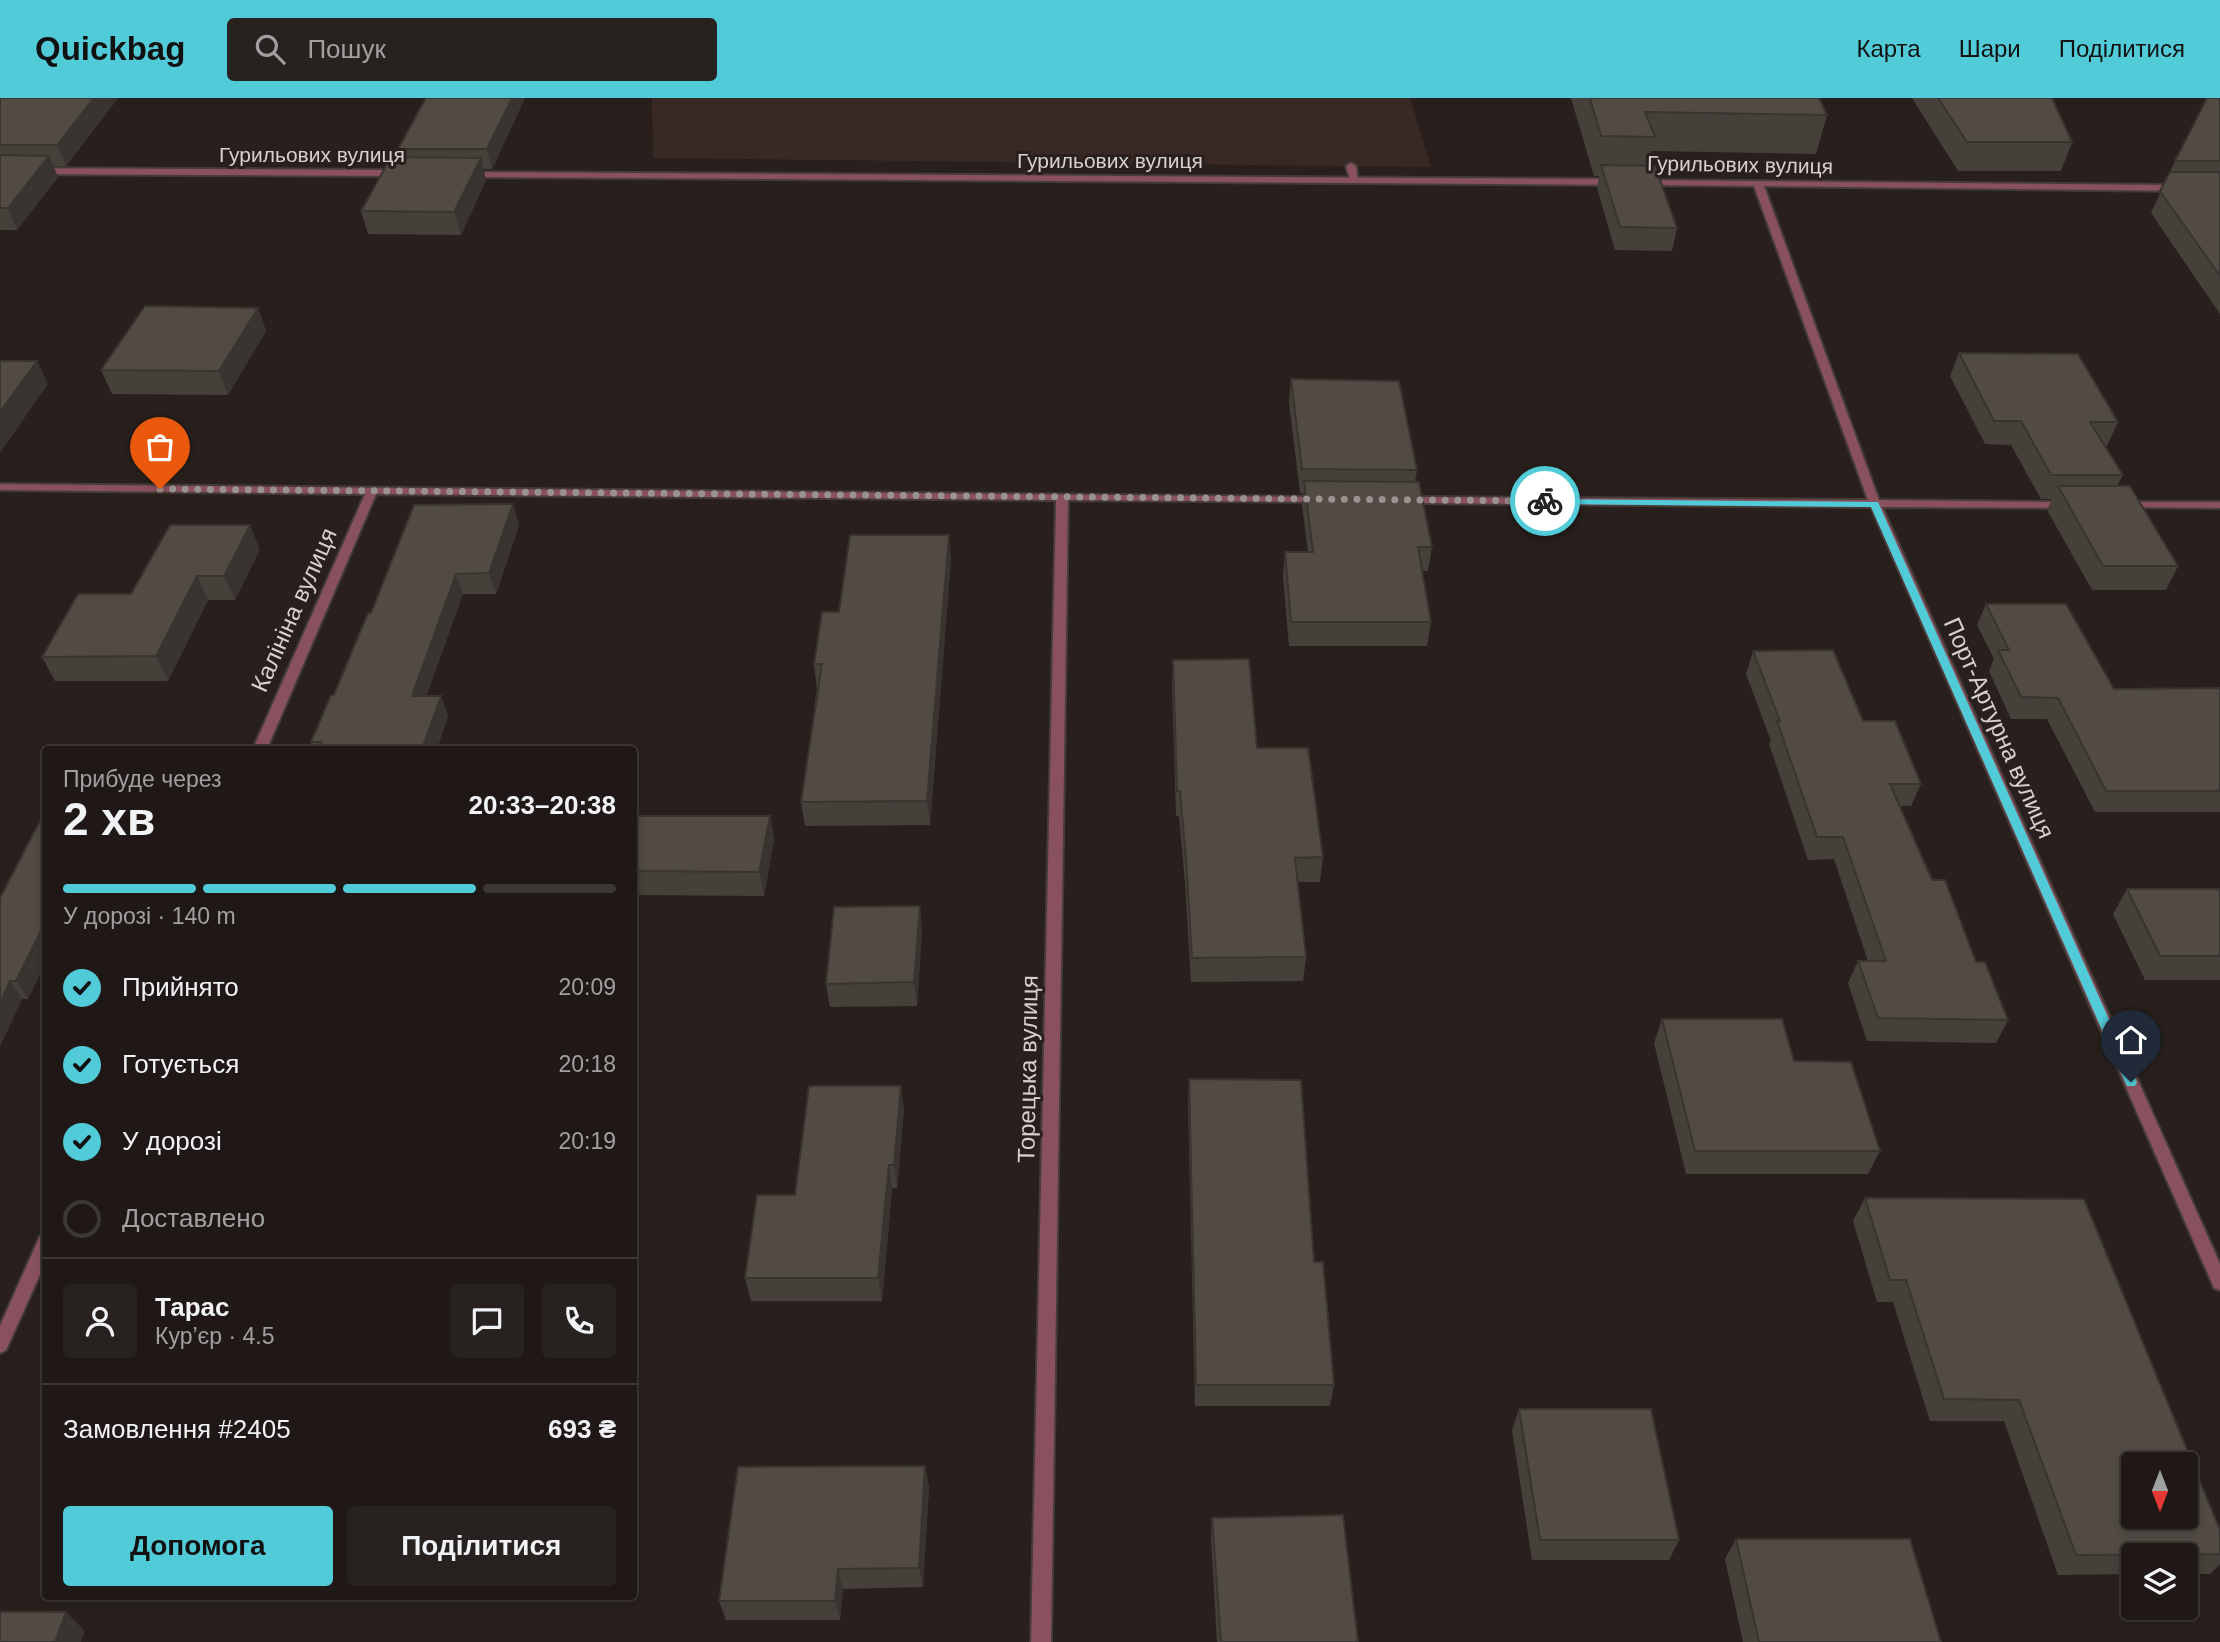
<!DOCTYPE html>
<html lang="uk">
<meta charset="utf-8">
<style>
body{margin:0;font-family:Arial,sans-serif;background:#27211f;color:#f1f3f6;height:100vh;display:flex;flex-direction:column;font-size:26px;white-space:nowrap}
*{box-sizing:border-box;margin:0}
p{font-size:23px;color:#a1a0a1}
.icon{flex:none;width:38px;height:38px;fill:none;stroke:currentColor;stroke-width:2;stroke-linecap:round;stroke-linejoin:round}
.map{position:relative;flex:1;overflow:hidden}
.panel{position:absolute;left:42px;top:648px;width:595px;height:854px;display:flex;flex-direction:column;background:#1f1816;border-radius:7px;box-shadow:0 4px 10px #0003,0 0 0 2px #3c3735}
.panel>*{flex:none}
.needle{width:46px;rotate:180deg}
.buttons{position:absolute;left:2121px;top:1354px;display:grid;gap:14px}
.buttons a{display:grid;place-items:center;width:77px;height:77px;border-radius:7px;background:#1f1816;box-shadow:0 4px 10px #0003,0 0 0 2px #3c3735;font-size:35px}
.pin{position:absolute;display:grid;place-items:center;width:60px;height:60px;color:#fff;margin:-72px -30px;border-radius:50% 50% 50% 0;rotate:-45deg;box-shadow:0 0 7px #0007}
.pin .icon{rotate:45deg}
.courier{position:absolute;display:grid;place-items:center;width:70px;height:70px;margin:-35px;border:5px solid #52cbd8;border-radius:50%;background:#fff;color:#222;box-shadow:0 2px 9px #0007}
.overview em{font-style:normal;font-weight:800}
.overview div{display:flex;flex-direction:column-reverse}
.overview{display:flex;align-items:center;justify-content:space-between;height:119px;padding:0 21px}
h1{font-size:46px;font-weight:800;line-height:52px}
.bar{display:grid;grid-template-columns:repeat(4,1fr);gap:10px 7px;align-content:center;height:84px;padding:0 21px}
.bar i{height:9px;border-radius:5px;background:#3c3735}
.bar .on{background:#52cbd8}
.bar p{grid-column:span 4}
.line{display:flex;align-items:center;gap:18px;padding:0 21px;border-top:2px solid #3c3735}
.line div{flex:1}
.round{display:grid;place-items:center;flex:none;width:74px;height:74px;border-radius:7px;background:#27211f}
ol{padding:0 21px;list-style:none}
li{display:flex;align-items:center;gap:21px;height:77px}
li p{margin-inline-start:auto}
li .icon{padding:7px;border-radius:50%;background:#52cbd8;color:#111;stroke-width:4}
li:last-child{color:#a1a0a1}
li i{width:38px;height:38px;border:4px solid #3c3735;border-radius:50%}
.primary-button{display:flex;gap:14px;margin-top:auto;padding:14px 21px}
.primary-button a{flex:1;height:80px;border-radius:7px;background:#52cbd8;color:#111;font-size:28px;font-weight:800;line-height:80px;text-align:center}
.primary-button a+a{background:#27211f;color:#f1f3f6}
header{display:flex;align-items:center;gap:42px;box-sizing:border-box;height:98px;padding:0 35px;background:#52cbd8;color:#111}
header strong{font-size:33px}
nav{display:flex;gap:38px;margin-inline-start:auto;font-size:24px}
.search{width:490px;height:63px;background:#27211f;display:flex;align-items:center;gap:18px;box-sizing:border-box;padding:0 24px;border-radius:7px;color:#a1a0a1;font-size:26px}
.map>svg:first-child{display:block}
</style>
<header>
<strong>Quickbag</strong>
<div class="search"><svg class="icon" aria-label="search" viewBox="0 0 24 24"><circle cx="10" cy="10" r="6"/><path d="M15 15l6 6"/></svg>Пошук</div>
<nav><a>Карта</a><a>Шари</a><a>Поділитися</a></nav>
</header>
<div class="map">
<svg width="2220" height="1544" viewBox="0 0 2220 1544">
<rect width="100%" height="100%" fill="#29201d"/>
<path fill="#382924" d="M 652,0 L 1410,0 L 1431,69 L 653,60 Z"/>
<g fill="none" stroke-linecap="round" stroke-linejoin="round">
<g stroke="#453c39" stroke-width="4">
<path id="service" d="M 1351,65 L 1356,68 L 1358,84 L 1350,82 L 1346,68 Z"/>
</g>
<g stroke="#453c39" stroke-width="4">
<path id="minor" d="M 0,70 L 399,72 L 404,75 L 399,78 L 0,76 Z
M 465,74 L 1617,81 L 1622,84 L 1617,87 L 468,79 L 465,78 Z
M 1641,82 L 2180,87 L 2185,90 L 2180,93 L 1764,88 L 1879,402 L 2067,404 L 2073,407 L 2067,410 L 1882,409 L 2220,1166 L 2220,1192 L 2214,1190 L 2212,1185 L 1871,409 L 1405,405 L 1399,402 L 1405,399 L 1868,402 L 1754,88 L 1644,87 L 1639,84 Z
M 0,386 L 1326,399 L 1328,401 L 1322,404 L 1068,402 L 1051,1544 L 1031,1544 L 1056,402 L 376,396 L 267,651 L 253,651 L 365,396 L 0,392 Z
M 2122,404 L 2220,404 L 2220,410 L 2118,409 L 2118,405 Z
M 46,1136 L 46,1163 L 6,1252 L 0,1255 L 0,1228 L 40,1138 Z"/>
</g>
<use href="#service" fill="#88515d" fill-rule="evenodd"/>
<use href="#minor" fill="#88515d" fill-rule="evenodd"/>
</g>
<path fill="#46403a" d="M 0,0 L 118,0 L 66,68 L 53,68 L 58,79 L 17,132 L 0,132 Z
M 525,0 L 492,71 L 483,71 L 486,82 L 461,137 L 368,136 L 361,113 L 400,59 L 398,51 Z
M 1571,0 L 1819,0 L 1827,17 L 1816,56 L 1651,53 L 1648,68 L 1677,130 L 1672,153 L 1615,152 L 1597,90 L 1599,78 L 1594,78 Z
M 1912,0 L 2052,0 L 2072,44 L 2061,73 L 1958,73 Z
M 2220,0 L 2220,216 L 2151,115 L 2175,63 Z
M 258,210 L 266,233 L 228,297 L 112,296 L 101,272 Z
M 1959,255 L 2118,324 L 2107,348 L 2105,348 L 2123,377 L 2117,388 L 2178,468 L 2166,492 L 2092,492 L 2047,412 L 2052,401 L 2041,401 L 2011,347 L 1985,346 L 1950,278 Z
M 1291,281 L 1417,372 L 1415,384 L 1432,449 L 1428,473 L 1422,473 L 1431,524 L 1427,548 L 1289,548 L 1283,478 L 1285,454 L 1308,454 L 1302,407 L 1303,395 L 1300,395 L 1289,304 Z
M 519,427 L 496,496 L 463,496 L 426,598 L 441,598 L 448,619 L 437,651 L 314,651 L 311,644 L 334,597 L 371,515 Z
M 260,451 L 235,502 L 208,502 L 168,583 L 55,583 L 42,559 L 131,496 Z
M 951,461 L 930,727 L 805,728 L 801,704 L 817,591 L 814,566 L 839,514 Z
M 1986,506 L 2114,591 L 2220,590 L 2220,714 L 2095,714 L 2047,621 L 2011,621 L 1989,573 L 1994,561 L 1977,527 Z
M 1753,553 L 1863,623 L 1921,686 L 1911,708 L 1900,708 L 1932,782 L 2008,922 L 1996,945 L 1867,943 L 1848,885 L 1858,863 L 1868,863 L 1834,761 L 1808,762 L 1769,646 L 1771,643 L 1746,576 Z
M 1173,562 L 1257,650 L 1323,759 L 1320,784 L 1298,784 L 1306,859 L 1303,883 L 1191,884 L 1185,785 L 1179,718 L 1176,718 L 1172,586 Z
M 634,718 L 770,718 L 774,742 L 764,798 L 634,797 Z
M 46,721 L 46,864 L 28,901 L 22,901 L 0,948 L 0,800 Z
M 2127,791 L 2220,794 L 2220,882 L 2145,882 L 2113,816 Z
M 922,832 L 917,908 L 830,909 L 826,886 Z
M 1662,921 L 1794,963 L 1880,1053 L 1868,1076 L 1686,1076 L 1654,945 Z
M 1189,981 L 1314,1164 L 1334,1287 L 1330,1308 L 1195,1308 L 1188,1005 Z
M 904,1011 L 897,1090 L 892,1090 L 882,1203 L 751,1203 L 745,1180 L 795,1097 Z
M 1865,1100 L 2220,1432 L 2220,1466 L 2210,1476 L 2186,1476 L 2186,1458 L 2133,1458 L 2133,1476 L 2058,1477 L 2004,1323 L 1930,1323 L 1893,1204 L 1877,1204 L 1853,1123 Z
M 1519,1311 L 1679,1442 L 1669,1462 L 1532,1462 L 1512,1332 Z
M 925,1368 L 929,1389 L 923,1489 L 843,1491 L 840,1522 L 726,1522 L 719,1503 Z
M 1212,1420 L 1358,1544 L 1217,1544 L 1211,1440 Z
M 1736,1441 L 1941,1544 L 1743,1544 L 1725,1461 Z"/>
<path fill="#393430" d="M 94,0 L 118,0 L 66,68 L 57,47 Z
M 512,0 L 525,0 L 492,71 L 487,51 Z
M 49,58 L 58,79 L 17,132 L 8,110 Z
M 481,60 L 486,82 L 461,137 L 454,114 Z
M 258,210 L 266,233 L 228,297 L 219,273 Z
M 37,263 L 48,286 L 0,355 L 0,314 Z
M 513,406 L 519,427 L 496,496 L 489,475 Z
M 250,427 L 260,451 L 235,502 L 224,478 Z
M 949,437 L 951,461 L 930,727 L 927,703 Z
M 456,476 L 463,496 L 419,619 L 412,598 Z
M 197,478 L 208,502 L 168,583 L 156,558 Z
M 441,598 L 448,619 L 437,651 L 422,651 Z
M 770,718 L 774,742 L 764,798 L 759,774 Z
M 920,808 L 922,832 L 917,908 L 914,884 Z
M 46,823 L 46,864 L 28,901 L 16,883 Z
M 10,883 L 22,901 L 0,948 L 0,905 Z
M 901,988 L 904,1011 L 897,1090 L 894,1067 Z
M 889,1067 L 892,1090 L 882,1203 L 878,1180 Z
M 925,1368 L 929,1389 L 923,1489 L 919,1470 Z
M 838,1471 L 843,1491 L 840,1522 L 835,1503 Z
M 66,1514 L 85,1533 L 81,1544 L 55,1544 Z"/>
<path fill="#514b44" stroke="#393430" stroke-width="2" fill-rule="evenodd" d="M 0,0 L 94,0 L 57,47 L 0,47 Z
M 426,0 L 512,0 L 487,51 L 398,51 Z
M 1590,0 L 1819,0 L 1827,17 L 1645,14 L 1655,39 L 1601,38 Z
M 1938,0 L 2052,0 L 2072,44 L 1967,44 Z
M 2207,0 L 2220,0 L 2220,63 L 2175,63 Z
M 0,57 L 49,58 L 8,110 L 0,110 Z
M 391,59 L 481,60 L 454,114 L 361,113 Z
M 1601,67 L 1655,68 L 1677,130 L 1620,129 Z
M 2170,74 L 2220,74 L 2220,178 L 2160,93 Z
M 145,208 L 258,210 L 219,273 L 101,272 Z
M 1959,255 L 2078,256 L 2118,324 L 2090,324 L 2123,377 L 2051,377 L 2021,323 L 1994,323 Z
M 0,263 L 37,263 L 0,314 Z
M 1291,281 L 1399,283 L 1417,372 L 1302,371 Z
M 1304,383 L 1419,384 L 1432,449 L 1418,449 L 1431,524 L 1291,524 L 1285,454 L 1313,454 Z
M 2058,388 L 2130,388 L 2178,468 L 2103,468 Z
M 513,406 L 489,475 L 456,476 L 412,598 L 441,598 L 422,651 L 318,651 L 321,644 L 311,644 L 331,597 L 334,597 L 368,515 L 371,515 L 414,407 Z
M 170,427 L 250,427 L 224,478 L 197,478 L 156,558 L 42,559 L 78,496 L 131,496 Z
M 850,437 L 949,437 L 927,703 L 801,704 L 822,566 L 814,566 L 822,514 L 839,514 Z
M 1986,506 L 2066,506 L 2114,591 L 2220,590 L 2220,693 L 2106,693 L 2058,600 L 2021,599 L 1998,552 L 2009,552 Z
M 1833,552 L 1863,623 L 1895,623 L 1921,686 L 1890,686 L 1932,782 L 1945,782 L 1976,864 L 1985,864 L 2008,922 L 1878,920 L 1858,863 L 1886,863 L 1843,739 L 1817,739 L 1777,623 L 1780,623 L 1753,553 Z
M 1249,561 L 1257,650 L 1308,650 L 1323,759 L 1295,760 L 1306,859 L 1192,860 L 1186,761 L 1180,693 L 1177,693 L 1173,562 Z
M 634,718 L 770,718 L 759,774 L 634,773 Z
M 41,721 L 46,721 L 46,823 L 16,883 L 10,883 L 0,905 L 0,800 Z
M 2127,791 L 2219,791 L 2220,794 L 2220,858 L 2160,858 Z
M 920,808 L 914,884 L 826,886 L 834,809 Z
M 1662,921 L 1782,921 L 1794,963 L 1851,964 L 1880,1053 L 1695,1053 Z
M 1189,981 L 1301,982 L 1314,1164 L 1323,1164 L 1334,1287 L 1196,1287 Z
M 809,988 L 901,988 L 894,1067 L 889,1067 L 878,1180 L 745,1180 L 757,1097 L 795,1097 Z
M 1865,1100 L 2084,1101 L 2220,1432 L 2220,1456 L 2076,1457 L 2019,1302 L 1944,1301 L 1906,1182 L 1890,1182 ZM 2133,1367 L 2186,1367 L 2186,1419 L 2133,1419 Z
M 1519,1311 L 1651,1311 L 1679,1442 L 1540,1442 Z
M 925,1368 L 919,1470 L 838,1471 L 835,1503 L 719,1503 L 738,1369 Z
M 1343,1417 L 1358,1544 L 1221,1544 L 1212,1420 Z
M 1736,1441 L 1910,1441 L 1941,1544 L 1759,1544 Z
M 0,1514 L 66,1514 L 55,1544 L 0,1544 Z"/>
<path fill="#52cbd8" d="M 1542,401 L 1878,404 L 2137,984 L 2135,988 L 2127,988 L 2125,984 L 1871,409 L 1545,406 L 1542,405 Z"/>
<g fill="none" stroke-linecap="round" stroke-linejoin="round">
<path stroke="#999290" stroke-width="7" stroke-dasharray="0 12.6" d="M 160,391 L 1545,403"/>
</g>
<g text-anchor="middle" stroke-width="6" stroke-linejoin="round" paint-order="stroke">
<g font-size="21" fill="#d6d0ce" stroke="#29201d">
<text x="312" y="64">Гурильових вулиця</text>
<text x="1110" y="70">Гурильових вулиця</text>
<text transform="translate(1740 67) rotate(1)" y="7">Гурильових вулиця</text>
</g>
<g font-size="24" fill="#d6d0ce" stroke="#29201d">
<text transform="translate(294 512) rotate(-66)" y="8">Калініна вулиця</text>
<text transform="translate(1999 630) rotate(66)" y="8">Порт-Артурна вулиця</text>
<text transform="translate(1028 971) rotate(-89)" y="8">Торецька вулиця</text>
</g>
</g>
</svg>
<div class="buttons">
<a><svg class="needle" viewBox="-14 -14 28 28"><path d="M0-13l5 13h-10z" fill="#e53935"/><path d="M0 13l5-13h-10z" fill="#a1a0a1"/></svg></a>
<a><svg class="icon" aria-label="layers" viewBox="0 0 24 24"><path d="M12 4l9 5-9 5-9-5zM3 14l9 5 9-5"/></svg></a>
</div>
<div class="pin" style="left:160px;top:391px;background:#ea580c"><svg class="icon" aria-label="bag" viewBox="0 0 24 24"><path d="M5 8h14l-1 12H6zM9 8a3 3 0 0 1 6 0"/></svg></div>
<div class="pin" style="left:2131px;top:984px;background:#1f2937"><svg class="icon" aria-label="home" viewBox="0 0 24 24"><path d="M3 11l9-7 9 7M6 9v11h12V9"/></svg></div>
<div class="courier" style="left:1545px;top:403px"><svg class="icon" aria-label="bike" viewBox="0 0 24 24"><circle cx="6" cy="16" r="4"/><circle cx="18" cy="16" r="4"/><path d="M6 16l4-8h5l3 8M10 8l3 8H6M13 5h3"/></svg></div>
<section class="panel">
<div class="overview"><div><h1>2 хв</h1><p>Прибуде через</p></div><em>20:33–20:38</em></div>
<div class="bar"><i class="on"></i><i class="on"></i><i class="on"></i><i></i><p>У дорозі · 140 m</p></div>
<ol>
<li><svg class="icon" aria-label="check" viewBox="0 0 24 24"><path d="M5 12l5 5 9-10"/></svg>Прийнято<p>20:09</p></li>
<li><svg class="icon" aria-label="check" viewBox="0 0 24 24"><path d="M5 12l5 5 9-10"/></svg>Готується<p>20:18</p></li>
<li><svg class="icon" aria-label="check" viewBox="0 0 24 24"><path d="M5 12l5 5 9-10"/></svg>У дорозі<p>20:19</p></li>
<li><i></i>Доставлено</li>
</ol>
<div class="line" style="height:126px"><a class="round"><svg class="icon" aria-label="person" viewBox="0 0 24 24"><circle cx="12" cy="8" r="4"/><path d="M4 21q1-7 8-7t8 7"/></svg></a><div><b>Тарас</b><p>Кур’єр · 4.5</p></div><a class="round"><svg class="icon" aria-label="chat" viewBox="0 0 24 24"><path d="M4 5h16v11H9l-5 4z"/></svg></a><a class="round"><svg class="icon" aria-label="phone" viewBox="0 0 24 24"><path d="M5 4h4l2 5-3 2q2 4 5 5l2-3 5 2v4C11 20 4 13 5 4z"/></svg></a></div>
<div class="line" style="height:91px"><div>Замовлення #2405</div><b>693 ₴</b></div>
<div class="primary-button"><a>Допомога</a><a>Поділитися</a></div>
</section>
</div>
